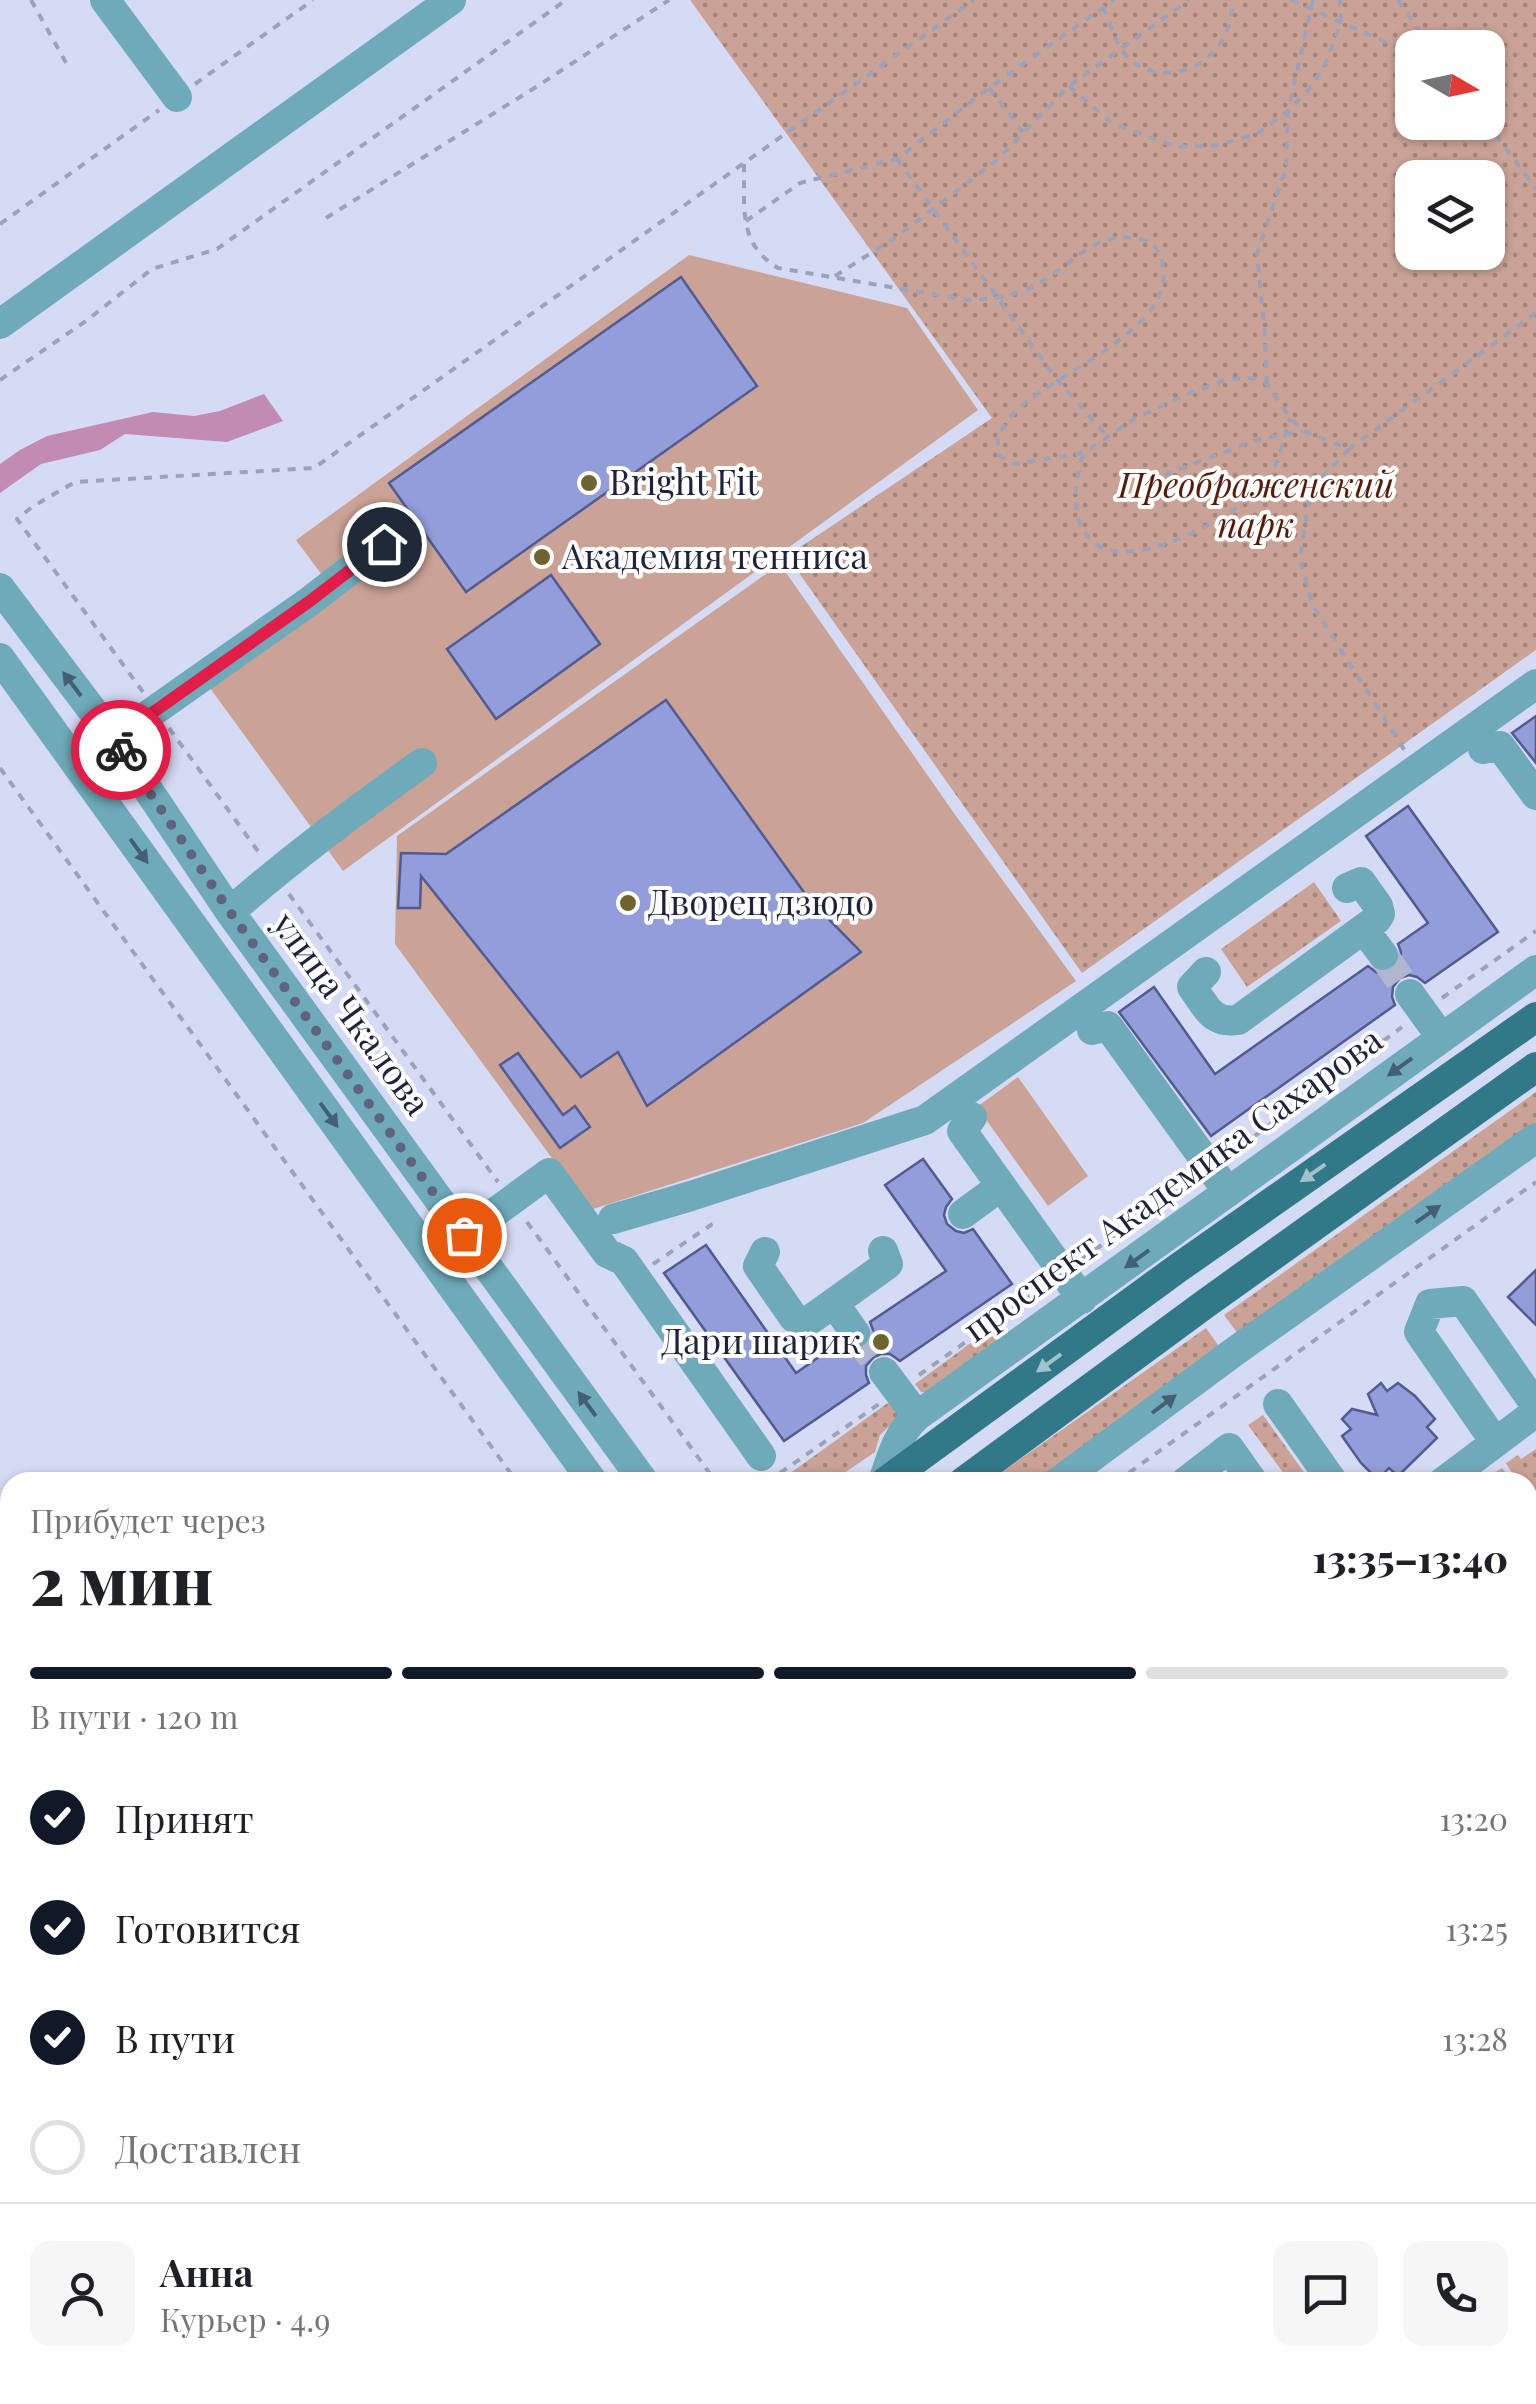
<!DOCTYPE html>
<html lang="ru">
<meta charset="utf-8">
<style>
body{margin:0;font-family:"Playfair Display",serif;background:#f6f6f6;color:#202124;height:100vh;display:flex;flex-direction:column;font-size:38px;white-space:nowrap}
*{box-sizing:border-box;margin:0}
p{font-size:32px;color:#757577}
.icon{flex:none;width:55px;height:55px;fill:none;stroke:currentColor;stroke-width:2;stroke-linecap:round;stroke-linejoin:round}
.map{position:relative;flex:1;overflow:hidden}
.panel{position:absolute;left:0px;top:1472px;width:1538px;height:932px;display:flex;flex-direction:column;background:#fff;border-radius:30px 30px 0 0;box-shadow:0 2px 8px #0004}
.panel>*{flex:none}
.needle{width:65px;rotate:99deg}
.controls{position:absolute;left:1395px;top:30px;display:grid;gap:20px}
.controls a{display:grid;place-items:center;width:110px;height:110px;border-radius:20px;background:#fff;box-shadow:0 2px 8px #0004;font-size:50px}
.pin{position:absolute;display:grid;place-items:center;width:85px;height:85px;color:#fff;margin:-42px;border:5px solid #fff;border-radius:50%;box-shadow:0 2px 10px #0007}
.courier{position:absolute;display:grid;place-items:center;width:100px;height:100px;margin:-50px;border:8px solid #e11d48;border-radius:50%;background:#fff;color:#222;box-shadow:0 2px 12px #0007}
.headline em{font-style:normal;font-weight:800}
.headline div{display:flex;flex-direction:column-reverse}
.headline{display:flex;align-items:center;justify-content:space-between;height:170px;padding:0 30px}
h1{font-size:65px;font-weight:800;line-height:75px}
.bar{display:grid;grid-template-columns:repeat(4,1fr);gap:15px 10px;align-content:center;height:120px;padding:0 30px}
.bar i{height:12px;border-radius:8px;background:#e0e0e0}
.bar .selected{background:#111827}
.bar p{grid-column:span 4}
.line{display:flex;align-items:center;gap:25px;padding:0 30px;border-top:2px solid #e0e0e0}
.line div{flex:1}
.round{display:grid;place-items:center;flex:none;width:105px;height:105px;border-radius:20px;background:#f6f6f6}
ol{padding:0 30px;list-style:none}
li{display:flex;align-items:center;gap:30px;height:110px}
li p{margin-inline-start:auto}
li .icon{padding:10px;border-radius:50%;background:#111827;color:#fff;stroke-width:4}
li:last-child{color:#757577}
li i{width:55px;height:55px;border:5px solid #e0e0e0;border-radius:50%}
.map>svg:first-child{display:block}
</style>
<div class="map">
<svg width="1536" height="2404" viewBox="0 0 1536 2404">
<defs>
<pattern id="grass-dots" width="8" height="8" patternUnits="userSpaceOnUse" patternTransform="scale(2.5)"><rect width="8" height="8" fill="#cba296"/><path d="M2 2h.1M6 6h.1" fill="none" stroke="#a4847b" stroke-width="1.8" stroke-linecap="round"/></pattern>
</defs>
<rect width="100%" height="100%" fill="#d6dbf5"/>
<path fill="#c8d1fc" d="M 1528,1658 L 1536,1659 L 1536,1734 L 1528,1733 Z"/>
<path fill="url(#grass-dots)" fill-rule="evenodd" d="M 690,0 L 1536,0 L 1536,650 L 1082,973 L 787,556 L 992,418 ZM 1412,48 L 1488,48 L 1488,122 L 1412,122 ZM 1412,178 L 1488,178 L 1488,252 L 1412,252 Z
M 1314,882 L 1341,921 L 1247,987 L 1221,949 Z
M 1536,1092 L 1536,1126 L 1241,1338 L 1224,1315 Z
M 998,1323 L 1011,1340 L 933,1393 L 921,1392 L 915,1384 Z
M 1206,1328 L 1221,1349 L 1042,1480 L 1034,1482 L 988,1482 Z
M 896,1397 L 899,1417 L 880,1435 L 875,1452 L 831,1482 L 778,1482 Z
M 1263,1415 L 1311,1482 L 1290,1482 L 1248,1425 Z
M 1536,1449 L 1536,1498 L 1530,1502 L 1528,1498 L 1528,1482 L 1480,1482 L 1502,1468 L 1512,1481 L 1515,1478 L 1506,1463 L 1518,1455 L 1521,1459 Z
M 1528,2223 L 1536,2235 L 1536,2404 L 1503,2404 L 1497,2395 L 1528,2395 Z"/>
<path fill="#cba296" d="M 689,255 L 907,308 L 978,410 L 343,871 L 194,666 L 322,575 L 296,540 Z
M 780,564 L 956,816 L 1076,981 L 863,1123 L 590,1210 L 395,944 L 397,836 Z
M 1018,1077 L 1088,1176 L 1048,1206 L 977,1107 Z"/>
<path fill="#c18bb4" d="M 264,394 L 283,421 L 227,442 L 125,434 L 100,450 L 41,464 L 0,493 L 0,464 L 20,450 L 47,436 L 153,412 L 194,416 L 220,411 Z"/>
<path fill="#929dda" stroke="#525a92" stroke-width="2.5" d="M 681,277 L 757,386 L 466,592 L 389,483 Z
M 551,575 L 600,644 L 496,719 L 447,649 Z
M 666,700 L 808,898 L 861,952 L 647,1106 L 618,1052 L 581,1077 L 421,876 L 420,908 L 398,908 L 401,853 L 446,854 Z
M 1536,716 L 1536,763 L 1512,733 Z
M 1408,806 L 1498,932 L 1425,983 L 1417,977 L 1409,975 L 1400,978 L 1393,987 L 1392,997 L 1395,1005 L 1211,1136 L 1119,1012 L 1154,987 L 1215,1074 L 1368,966 L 1376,972 L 1384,974 L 1393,971 L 1400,962 L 1401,952 L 1398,944 L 1428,923 L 1366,836 Z
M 518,1053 L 563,1115 L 575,1106 L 590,1127 L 560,1148 L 500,1065 Z
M 923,1159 L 952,1199 L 946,1207 L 944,1215 L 947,1224 L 956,1231 L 964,1233 L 973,1229 L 1012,1284 L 900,1361 L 890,1354 L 881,1354 L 874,1357 L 866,1366 L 866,1375 L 869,1383 L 784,1441 L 664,1273 L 706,1245 L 796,1373 L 839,1343 L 848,1350 L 858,1351 L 865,1349 L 872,1340 L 873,1330 L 870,1322 L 946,1271 L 885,1185 Z
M 1536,1270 L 1536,1325 L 1508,1297 Z
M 1381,1383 L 1387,1391 L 1398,1383 L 1415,1396 L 1435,1419 L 1427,1427 L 1437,1438 L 1398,1476 L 1389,1468 L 1378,1480 L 1361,1463 L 1342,1436 L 1351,1429 L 1342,1419 L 1352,1409 L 1377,1415 L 1368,1394 Z"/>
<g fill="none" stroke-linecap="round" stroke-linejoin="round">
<path stroke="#b1b6d0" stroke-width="30" stroke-dasharray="30 15" stroke-linecap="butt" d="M 1383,955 L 1410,994
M 855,1333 L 884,1372"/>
<path stroke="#9da2bb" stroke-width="4" stroke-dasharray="8 8" stroke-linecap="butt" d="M 31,0 L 69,68
M 1291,0 L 1412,54
M 1398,0 L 1431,48
M 1103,7 C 1111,24 1117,52 1134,63 C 1179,92 1237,52 1231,0
M 195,84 L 313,0
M 1069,86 L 1113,124 L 1177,147 L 1219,145 L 1258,133 L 1288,111 L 1310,88 L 1324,67 L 1341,22 L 1340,0
M 989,88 L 1023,132
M 1486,122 L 1536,189
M 897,159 L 1058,381 L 1107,436
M 744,164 C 745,207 737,243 778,268 L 967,300 C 993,299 1011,297 1034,286 C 1070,268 1091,232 1134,238 C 1142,239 1149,241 1155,247 C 1164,257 1166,278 1161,291 C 1145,340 1051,377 1015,412 C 1008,419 1003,429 997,437 L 1000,456 L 1015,464 L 1083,453 L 1136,418 L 1185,395 L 1228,379 L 1253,378 L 1267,384 L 1290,418 L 1304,431 L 1349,449 L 1536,313
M 326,218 L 536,87 L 669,0
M 746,221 L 800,183 L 897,159 L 989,88 L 1114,0
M 0,224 L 159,110
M 835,276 L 896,237 L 997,160 L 1069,86 L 1189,0
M 0,380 L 86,321 L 152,269 L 217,249 L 566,0
M 1267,384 L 1264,324 L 1257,254 L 1286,168 L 1288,111 L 1313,0
M 1349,449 L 1316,484 L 1307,511 L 1300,560 L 1313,606 L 1405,751
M 1083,455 C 1072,489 1068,543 1114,551 C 1157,558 1239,514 1265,483 C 1279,466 1283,439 1290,418
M 1159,477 L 1157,485 L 1146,496 L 1136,495 L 1135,484 L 1148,472 L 1159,477 L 1259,439 L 1303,431
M 143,692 L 17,519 L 32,507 L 75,482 L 314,468 L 974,0
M 169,728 L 260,854
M 0,768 L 517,1482
M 289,894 L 498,1182
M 1442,998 L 1536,931
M 1229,1155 L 1402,1027
M 527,1222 L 716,1482
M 1082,1259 L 1192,1181
M 653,1264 L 711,1225 L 706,1217
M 919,1375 L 1042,1288
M 780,1473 L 879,1404
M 1116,1482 L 1536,1182
M 1528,1566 L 1536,1559
M 0,1993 L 10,1985
M 715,2395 L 721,2404
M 778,2395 L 784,2404
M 1361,2395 L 1367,2404"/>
<path stroke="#6faaba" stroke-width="30" d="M 105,0 L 177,97
M 0,324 L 451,0
M 0,588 L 114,739 L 230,912 L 644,1482
M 0,658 L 593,1482
M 114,739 L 310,601 L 384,544
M 1483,749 L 1500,746 L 1536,795
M 230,912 C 291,858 356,810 422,763
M 1364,929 L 1383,955
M 1206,972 L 1192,987 C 1206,1006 1211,1024 1238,1020 L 1377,919 L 1380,914 L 1378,906 L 1361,882 L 1347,888
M 1410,994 L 1441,1037
M 1092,1030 L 1108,1026 L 1228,1192
M 972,1117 L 962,1131 L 1082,1299
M 963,1214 L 1001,1186
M 613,1219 L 691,1196 L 925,1120 L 1536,684
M 464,1235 L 549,1173 L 607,1253 L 624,1261 L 761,1456
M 765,1252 L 758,1266 L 794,1318 L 807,1322 L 888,1264 L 883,1251
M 834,1303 L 855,1333
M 884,1372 L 917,1416
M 1278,1404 L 1333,1482
M 1495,1442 L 1419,1332 L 1430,1304 L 1463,1301 L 1536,1406
M 883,1482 C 891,1458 897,1434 917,1416 L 1536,970
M 1058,1482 L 1238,1349 L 1536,1138
M 1185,1482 L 1229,1448 L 1253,1482
M 1443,1482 L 1536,1412
M 1528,1606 L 1536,1599
M 0,1933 L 6,1931 L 10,1936
M 0,2030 L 10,2023
M 0,2100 L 10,2092
M 1528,2162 L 1536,2154
M 1528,2188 L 1536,2200
M 0,2293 L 10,2285
M 342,2395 L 348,2404
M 745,2395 L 751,2404
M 1136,2395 L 1142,2404
M 1287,2395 L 1293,2404
M 1482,2395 L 1488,2404
M 0,2402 L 10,2395"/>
<path stroke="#317888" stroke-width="30" d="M 885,1482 L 1178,1268 L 1536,1017
M 963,1482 L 1205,1304 L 1536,1067
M 0,2151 L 10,2143
M 0,2210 L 10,2202"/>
</g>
<defs><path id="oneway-solid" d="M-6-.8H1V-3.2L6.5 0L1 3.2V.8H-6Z" transform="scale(2.5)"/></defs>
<g fill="#435f74">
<use href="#oneway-solid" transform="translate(72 684) rotate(-127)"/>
<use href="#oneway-solid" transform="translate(139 851) rotate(54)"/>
<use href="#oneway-solid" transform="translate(1400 1067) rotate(144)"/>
<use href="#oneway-solid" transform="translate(329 1115) rotate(54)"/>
<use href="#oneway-solid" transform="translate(1428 1214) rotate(-35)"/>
<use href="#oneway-solid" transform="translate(1137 1259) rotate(144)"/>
<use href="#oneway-solid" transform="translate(587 1404) rotate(-126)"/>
<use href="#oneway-solid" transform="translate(1164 1404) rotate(-37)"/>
</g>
<g fill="#a2c2c9">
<use href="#oneway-solid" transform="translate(1313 1173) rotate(145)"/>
<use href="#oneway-solid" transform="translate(1049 1363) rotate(144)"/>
</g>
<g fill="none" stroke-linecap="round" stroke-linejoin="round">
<path stroke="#5f637b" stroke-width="10" stroke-dasharray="0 18" d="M 121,750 L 230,912 L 464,1235"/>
<path stroke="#e11d48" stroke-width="12" d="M 121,750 L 114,740 L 310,601 L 384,544"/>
</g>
<g fill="#6f6330" stroke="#fefefe" stroke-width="4">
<circle cx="589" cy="483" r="10"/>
<circle cx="542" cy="557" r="10"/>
<circle cx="628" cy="903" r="10"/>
<circle cx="881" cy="1342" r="10"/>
</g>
<g text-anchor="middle" stroke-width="8" stroke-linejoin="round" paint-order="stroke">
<g font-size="35" fill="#1f223a" stroke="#fefefe" text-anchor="start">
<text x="609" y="495">Bright Fit</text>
<text x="562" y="569">Академия тенниса</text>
<text x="648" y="915">Дворец дзюдо</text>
<text x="861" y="1354" text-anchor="end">Дари шарик</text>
</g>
<g font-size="35" font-style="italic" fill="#561a0a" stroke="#fefefe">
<text x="1256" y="498">Преображенский<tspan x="1256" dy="40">парк</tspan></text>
</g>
<g font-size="35" fill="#1f223a" stroke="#fefefe">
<text transform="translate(351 1014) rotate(54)" y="12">улица Чкалова</text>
<text transform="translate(1173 1185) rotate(-36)" y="12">проспект Академика Сахарова</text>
</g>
</g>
</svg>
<div class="controls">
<a><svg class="needle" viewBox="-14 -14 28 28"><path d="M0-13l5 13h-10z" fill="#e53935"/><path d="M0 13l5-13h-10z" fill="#757577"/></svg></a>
<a><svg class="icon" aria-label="layers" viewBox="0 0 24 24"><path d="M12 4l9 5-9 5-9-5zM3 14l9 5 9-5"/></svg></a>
</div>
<div class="pin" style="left:464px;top:1235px;background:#ea580c"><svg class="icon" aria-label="bag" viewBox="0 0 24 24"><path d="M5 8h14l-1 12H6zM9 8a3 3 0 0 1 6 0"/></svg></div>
<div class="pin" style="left:384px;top:544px;background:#1f2937"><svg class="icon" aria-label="home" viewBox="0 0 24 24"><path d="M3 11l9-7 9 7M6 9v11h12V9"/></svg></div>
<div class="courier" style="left:121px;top:750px"><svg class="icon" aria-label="bike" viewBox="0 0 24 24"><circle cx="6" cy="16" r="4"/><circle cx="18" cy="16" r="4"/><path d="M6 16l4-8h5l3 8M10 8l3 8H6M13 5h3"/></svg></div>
<section class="panel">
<div class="headline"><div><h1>2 мин</h1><p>Прибудет через</p></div><em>13:35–13:40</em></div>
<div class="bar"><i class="selected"></i><i class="selected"></i><i class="selected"></i><i></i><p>В пути · 120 m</p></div>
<ol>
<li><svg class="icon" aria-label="check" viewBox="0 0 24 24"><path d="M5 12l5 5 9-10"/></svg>Принят<p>13:20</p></li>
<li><svg class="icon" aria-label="check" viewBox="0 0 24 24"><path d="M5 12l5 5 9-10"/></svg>Готовится<p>13:25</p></li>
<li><svg class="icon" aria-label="check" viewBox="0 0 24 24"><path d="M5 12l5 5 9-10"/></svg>В пути<p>13:28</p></li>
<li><i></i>Доставлен</li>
</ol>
<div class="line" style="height:180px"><a class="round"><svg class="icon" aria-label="person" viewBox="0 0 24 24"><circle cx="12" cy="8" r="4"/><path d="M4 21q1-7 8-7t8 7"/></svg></a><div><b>Анна</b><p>Курьер · 4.9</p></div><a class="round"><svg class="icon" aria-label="chat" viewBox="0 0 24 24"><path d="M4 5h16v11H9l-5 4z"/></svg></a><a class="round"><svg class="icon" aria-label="phone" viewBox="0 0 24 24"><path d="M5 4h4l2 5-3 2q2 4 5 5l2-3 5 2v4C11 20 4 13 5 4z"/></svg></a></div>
</section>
</div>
